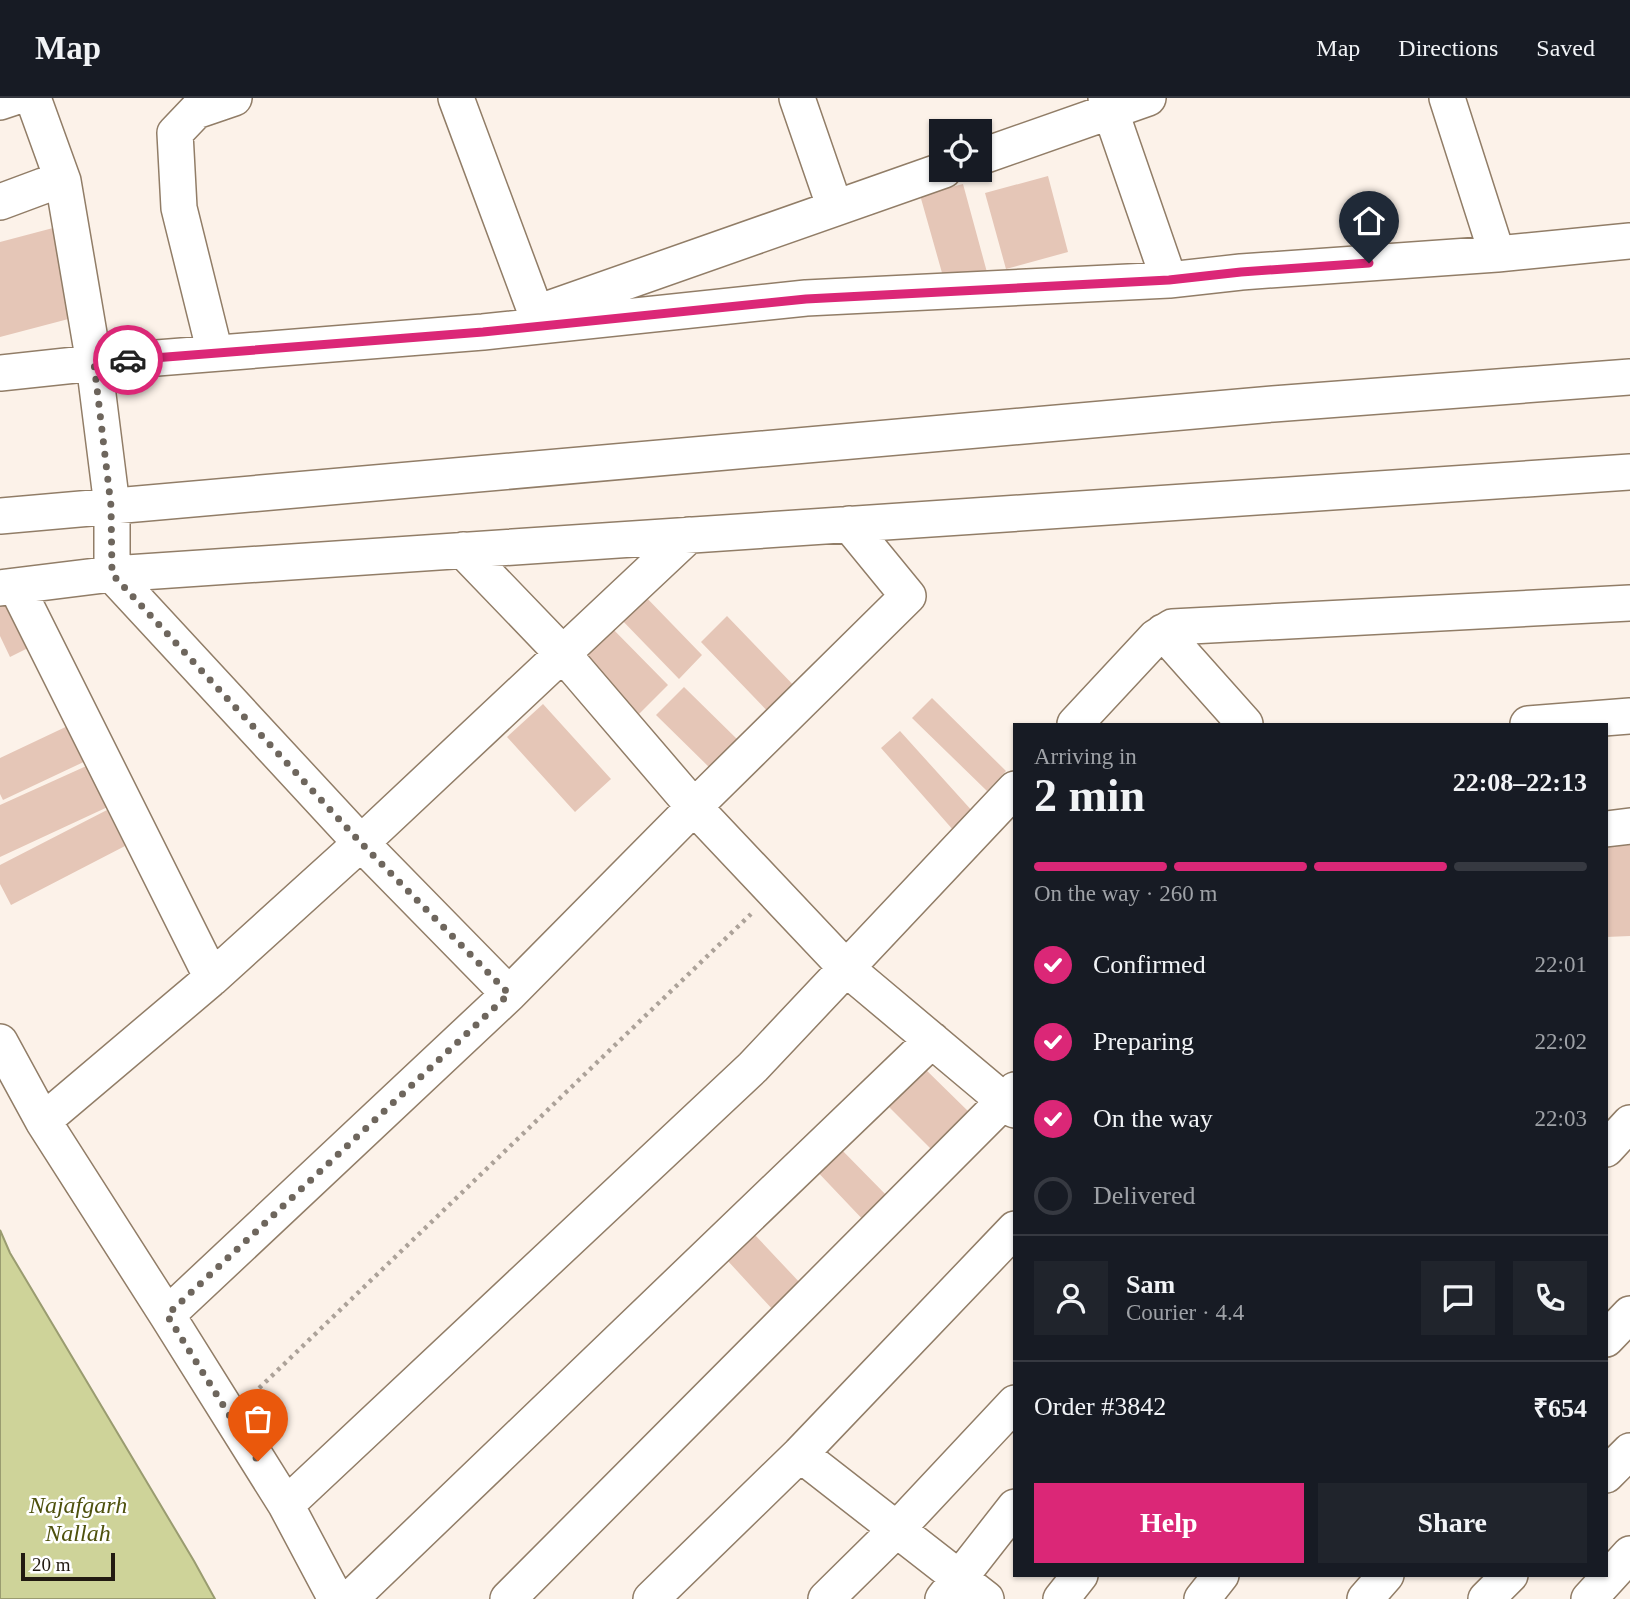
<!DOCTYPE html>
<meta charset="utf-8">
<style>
body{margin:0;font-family:"Times New Roman",serif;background:#20242c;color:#f1f3f6;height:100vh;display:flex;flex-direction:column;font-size:26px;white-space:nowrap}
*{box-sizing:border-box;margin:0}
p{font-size:23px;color:#9ea1a6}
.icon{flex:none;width:38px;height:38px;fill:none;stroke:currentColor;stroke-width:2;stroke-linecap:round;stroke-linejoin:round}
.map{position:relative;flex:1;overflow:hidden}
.side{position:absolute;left:1013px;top:625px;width:595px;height:854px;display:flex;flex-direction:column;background:#171b24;border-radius:0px;box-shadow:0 2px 5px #0004}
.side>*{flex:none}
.fabs{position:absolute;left:929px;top:21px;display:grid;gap:14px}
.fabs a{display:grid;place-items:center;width:63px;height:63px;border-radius:0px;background:#171b24;box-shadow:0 2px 5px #0004;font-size:35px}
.scale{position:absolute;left:21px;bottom:18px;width:94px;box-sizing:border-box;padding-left:7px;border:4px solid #221a11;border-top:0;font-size:19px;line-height:24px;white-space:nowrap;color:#221a11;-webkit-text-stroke:5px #fff;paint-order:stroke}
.pin{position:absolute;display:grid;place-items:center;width:60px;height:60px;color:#fff;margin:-72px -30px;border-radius:50% 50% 50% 0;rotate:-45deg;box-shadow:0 0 7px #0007}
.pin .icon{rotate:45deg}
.courier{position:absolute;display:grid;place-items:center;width:70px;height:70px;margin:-35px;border:5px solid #db2777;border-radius:50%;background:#fff;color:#222;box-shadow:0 2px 9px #0007}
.head em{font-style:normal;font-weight:700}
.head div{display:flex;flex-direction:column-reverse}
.head{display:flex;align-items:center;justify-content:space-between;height:119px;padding:0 21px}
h1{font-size:46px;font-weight:700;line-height:52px}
.bar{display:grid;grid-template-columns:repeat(4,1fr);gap:10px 7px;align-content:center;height:84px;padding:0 21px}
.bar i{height:9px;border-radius:5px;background:#363941}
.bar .current{background:#db2777}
.bar p{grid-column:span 4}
.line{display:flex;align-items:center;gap:18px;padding:0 21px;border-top:2px solid #363941}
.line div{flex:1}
.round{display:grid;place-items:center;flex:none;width:74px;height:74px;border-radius:0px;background:#20242c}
ol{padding:0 21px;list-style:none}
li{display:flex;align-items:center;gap:21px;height:77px}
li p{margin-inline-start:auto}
li .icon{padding:7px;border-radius:50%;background:#db2777;color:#fff;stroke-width:4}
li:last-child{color:#9ea1a6}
li i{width:38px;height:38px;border:4px solid #363941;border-radius:50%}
.button{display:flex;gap:14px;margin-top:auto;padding:14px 21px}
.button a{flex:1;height:80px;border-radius:0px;background:#db2777;color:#fff;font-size:28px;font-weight:700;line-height:80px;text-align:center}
.button a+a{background:#20242c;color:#f1f3f6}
header{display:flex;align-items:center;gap:42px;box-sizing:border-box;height:98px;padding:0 35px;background:#171b24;border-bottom:2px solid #363941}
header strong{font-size:33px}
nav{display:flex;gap:38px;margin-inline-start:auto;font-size:24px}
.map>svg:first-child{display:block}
</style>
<header>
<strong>Map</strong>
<nav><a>Map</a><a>Directions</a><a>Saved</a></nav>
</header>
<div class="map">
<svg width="1630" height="1501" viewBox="0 0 1630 1501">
<rect width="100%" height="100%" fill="#fcf2e9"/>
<path fill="#ced399" stroke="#9a9c70" stroke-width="2" d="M 0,1132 L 10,1155 L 194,1463 L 215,1501 L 0,1501 Z"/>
<path fill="#e5c6b7" d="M 1048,78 L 1068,154 L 1006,171 L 985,95 Z
M 963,86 L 988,178 L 946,189 L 920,97 Z
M 53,130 L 76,219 L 0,239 L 0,144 Z
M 641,494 L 702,557 L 679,581 L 617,517 Z
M 8,503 L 32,548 L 10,559 L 0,538 L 0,507 Z
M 727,518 L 801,595 L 774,620 L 701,544 Z
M 607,525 L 668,587 L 639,616 L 578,553 Z
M 684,589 L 740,644 L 712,672 L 656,617 Z
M 932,600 L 1006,673 L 987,693 L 912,620 Z
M 543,606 L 611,681 L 575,714 L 507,639 Z
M 74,625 L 90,661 L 3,702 L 0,696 L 0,660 Z
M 900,633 L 974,715 L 954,733 L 881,650 Z
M 93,665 L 112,707 L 0,759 L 0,707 Z
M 107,712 L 125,748 L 11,807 L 0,786 L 0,767 Z
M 1630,747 L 1630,838 L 1606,839 L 1606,748 Z
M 920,966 L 972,1017 L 935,1055 L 883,1003 Z
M 835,1045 L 892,1103 L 868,1127 L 811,1067 Z
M 755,1137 L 802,1187 L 774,1213 L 727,1162 Z"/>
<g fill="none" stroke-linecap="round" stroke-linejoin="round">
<g stroke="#917d67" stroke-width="38">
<path id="street" d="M 456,0 L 536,215
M 797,0 L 835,110
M 1106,0 L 1169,182
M 1447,0 L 1497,156
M 0,4 L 12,0
M 980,59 L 1148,0
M 0,104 L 43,88 L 63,83
M 537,215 L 944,72
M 215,255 L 179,110 L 175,35 L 196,13 L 234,0
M 0,275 L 94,265 L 483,234 L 806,200 L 1169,182 L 1241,174 L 1497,156 L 1630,143
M 0,418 L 1273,306 L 1630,279
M 463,452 L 562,555 L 694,709 L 847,871 L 1015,1012
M 16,488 L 212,880
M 0,490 L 112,476 L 112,408 L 94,265 L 63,83 L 33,0
M 1163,534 L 1245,626
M 1075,626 L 1156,539 L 1172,529 L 1630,505
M 1528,626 L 1630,618
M 1606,731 L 1630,728
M 509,896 L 361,745 L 112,476 L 1630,374
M 0,944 L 43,1023 L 167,1217 L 286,1407
M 43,1023 L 212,880 L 361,745 L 689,437
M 1606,1051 L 1630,1025
M 167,1217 L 509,896 L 694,709 L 908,498 L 849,426
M 1606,1241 L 1630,1216
M 800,1356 L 986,1501
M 1606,1377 L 1630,1353
M 336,1501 L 286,1407 L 753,969 L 1015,691
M 350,1501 L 932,942
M 508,1501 L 1015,992
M 651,1501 L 800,1356 L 1015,1131
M 826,1501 L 896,1432 L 1015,1305
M 943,1501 L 1015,1409
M 1061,1501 L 1080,1477
M 1202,1501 L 1221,1477
M 1365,1501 L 1386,1477
M 1486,1501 L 1510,1477
M 1589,1501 L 1630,1456"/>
</g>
<path stroke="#aca299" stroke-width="4.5" stroke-dasharray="3.5 5" stroke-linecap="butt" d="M 253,1296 L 751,816"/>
<use href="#street" stroke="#fff" stroke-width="35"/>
</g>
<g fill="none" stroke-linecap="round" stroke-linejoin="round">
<path stroke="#6e665d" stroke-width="7" stroke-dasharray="0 12.6" d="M 128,262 L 94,265 L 111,408 L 112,476 L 361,745 L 509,896 L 167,1217 L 258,1363"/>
<path stroke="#db2777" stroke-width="9" d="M 128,262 L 483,234 L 806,201 L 1169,182 L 1241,174 L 1369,165"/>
</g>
<g text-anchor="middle" stroke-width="5" stroke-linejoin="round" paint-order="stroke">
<g font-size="24" font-style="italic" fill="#4e510d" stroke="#fff">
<text x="78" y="1415">Najafgarh<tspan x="78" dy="28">Nallah</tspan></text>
</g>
</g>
</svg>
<div class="fabs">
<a><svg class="icon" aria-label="locate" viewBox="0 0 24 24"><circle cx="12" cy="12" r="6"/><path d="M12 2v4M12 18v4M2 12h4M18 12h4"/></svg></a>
</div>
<div class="scale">20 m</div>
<div class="pin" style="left:258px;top:1363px;background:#ea580c"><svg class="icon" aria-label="bag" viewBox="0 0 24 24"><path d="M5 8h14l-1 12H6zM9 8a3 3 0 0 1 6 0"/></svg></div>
<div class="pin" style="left:1369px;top:165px;background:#1f2937"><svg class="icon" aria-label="home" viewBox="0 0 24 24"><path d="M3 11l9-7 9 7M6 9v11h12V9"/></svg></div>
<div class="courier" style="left:128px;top:262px"><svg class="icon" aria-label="car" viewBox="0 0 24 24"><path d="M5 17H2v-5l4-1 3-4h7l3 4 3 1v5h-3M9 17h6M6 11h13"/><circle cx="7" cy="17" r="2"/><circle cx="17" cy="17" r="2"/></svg></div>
<section class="side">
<div class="head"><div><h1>2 min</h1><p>Arriving in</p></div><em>22:08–22:13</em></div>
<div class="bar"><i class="current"></i><i class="current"></i><i class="current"></i><i></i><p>On the way · 260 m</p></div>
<ol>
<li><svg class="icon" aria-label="check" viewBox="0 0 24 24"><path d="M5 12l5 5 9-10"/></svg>Confirmed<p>22:01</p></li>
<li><svg class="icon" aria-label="check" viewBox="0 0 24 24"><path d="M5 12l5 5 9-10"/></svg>Preparing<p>22:02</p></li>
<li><svg class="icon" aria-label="check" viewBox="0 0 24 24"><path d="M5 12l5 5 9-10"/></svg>On the way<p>22:03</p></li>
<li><i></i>Delivered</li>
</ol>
<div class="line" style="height:126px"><a class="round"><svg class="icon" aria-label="person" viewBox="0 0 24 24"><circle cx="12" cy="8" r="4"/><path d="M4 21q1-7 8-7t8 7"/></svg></a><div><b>Sam</b><p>Courier · 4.4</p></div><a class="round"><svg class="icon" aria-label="chat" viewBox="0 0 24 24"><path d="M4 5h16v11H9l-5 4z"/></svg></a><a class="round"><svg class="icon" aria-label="phone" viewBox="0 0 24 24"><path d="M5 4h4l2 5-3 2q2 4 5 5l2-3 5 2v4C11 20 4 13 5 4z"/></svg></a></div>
<div class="line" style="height:91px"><div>Order #3842</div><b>₹654</b></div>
<div class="button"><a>Help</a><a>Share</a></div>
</section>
</div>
